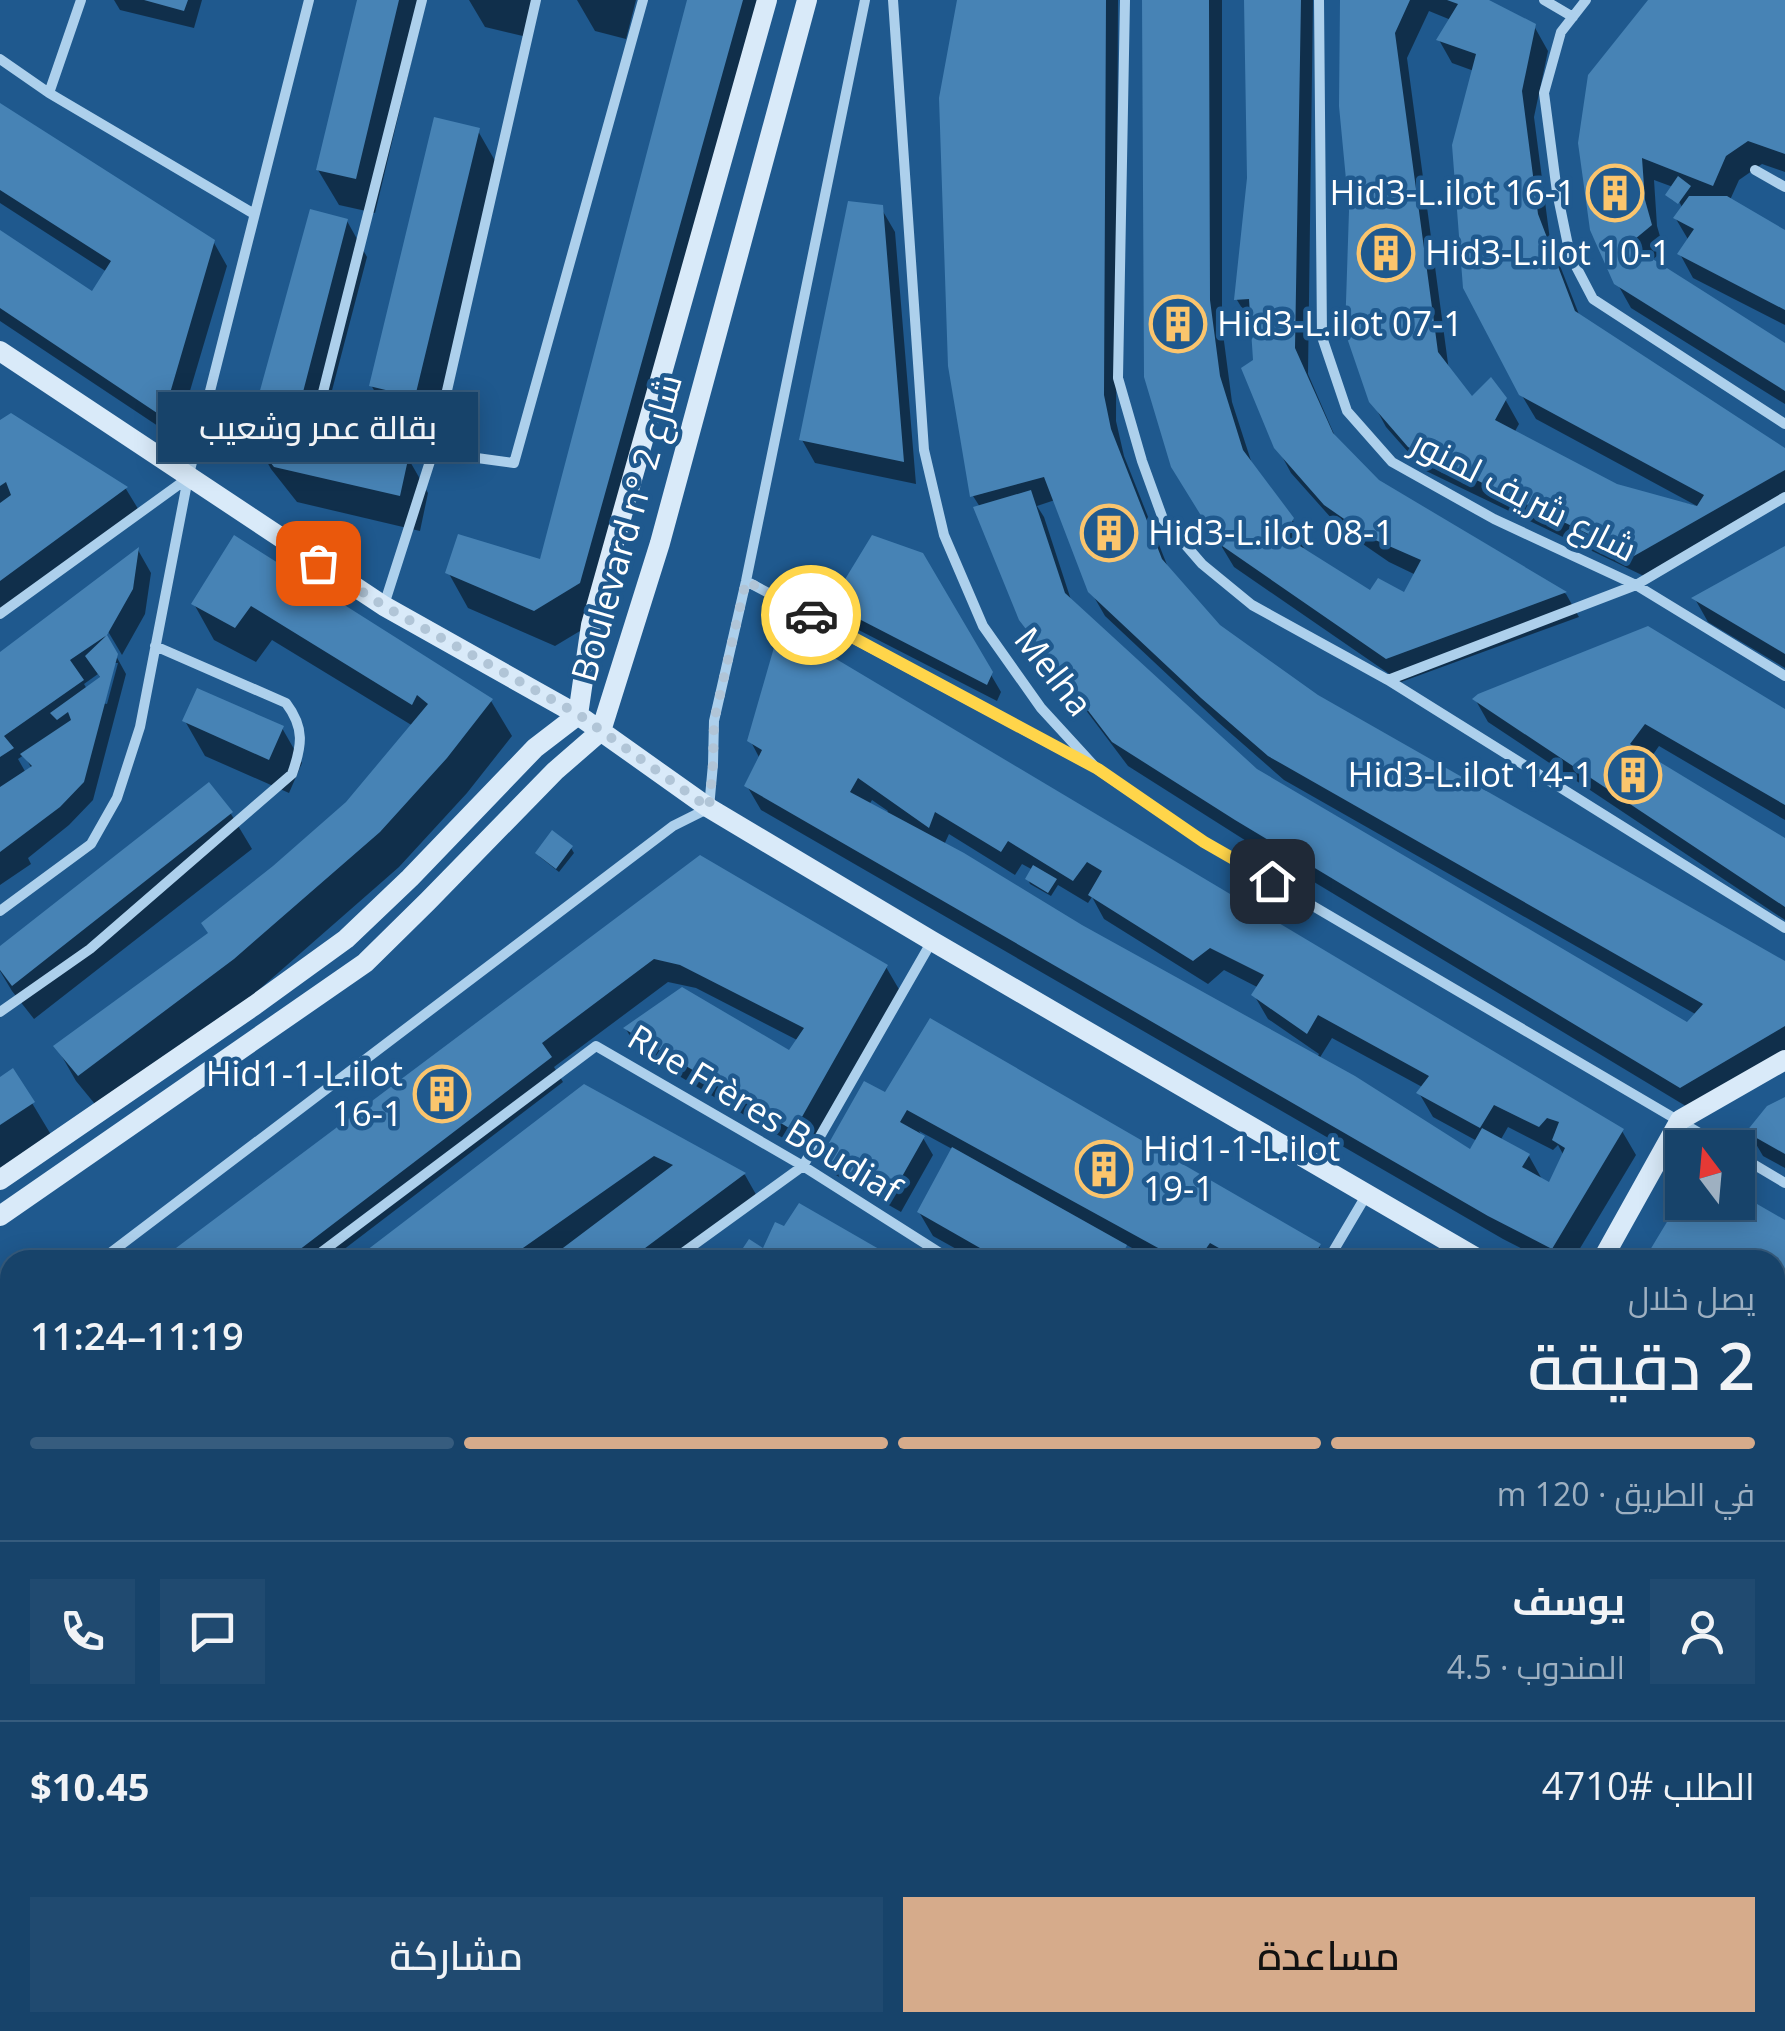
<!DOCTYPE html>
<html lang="ar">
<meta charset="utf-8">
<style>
body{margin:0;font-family:"Open Sans",Cairo,sans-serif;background:#204a70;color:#f1f3f6;direction:rtl;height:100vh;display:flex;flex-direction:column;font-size:38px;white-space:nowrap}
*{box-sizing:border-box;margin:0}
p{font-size:32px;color:#9eb0c1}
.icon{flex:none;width:55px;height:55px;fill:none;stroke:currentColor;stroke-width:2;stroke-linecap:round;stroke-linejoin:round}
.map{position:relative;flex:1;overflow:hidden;direction:ltr}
.side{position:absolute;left:0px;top:1250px;width:1785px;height:782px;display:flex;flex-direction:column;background:#17436a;border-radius:30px 30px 0 0;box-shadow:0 5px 25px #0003,0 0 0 2px #365c7e;direction:rtl}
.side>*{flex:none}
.needle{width:65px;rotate:344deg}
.tools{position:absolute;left:1665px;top:1130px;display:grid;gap:20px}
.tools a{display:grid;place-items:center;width:90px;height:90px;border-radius:0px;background:#17436a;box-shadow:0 5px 25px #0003,0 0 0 2px #365c7e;font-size:50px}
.pin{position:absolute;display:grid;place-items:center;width:85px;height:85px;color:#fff;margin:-42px;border-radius:20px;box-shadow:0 5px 15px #0006}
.courier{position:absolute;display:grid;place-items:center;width:100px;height:100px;margin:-50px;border:8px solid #ffd54a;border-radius:50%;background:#fff;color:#222;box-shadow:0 2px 12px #0007}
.bubble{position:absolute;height:70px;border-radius:0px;background:#17436a;box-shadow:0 5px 25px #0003,0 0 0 2px #365c7e;font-size:32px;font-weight:600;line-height:70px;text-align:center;direction:rtl}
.summary em{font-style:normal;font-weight:600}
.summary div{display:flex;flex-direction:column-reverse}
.summary{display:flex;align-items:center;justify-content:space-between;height:170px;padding:0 30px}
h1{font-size:65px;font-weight:600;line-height:75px}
.bar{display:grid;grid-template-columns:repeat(4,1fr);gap:15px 10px;align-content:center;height:120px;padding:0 30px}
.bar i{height:12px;border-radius:8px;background:#365c7e}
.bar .current{background:#d6ab8b}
.bar p{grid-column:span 4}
.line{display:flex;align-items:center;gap:25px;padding:0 30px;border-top:2px solid #365c7e}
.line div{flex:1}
.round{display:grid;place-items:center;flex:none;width:105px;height:105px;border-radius:0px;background:#204a70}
.cta{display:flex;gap:20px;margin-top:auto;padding:20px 30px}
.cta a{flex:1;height:115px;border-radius:0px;background:#d6ab8b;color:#111;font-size:40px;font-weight:600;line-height:115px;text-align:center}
.cta a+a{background:#204a70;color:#f1f3f6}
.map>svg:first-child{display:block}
</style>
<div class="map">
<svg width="1785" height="2031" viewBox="0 0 1785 2031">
<rect width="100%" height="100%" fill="#1f598e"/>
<path fill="#0007" fill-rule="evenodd" d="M 114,0 L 202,0 L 194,28 L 120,10 Z
M 359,0 L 426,0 L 375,213 L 339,205 L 318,170 Z
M 469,0 L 536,0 L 527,37 L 485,27 Z
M 577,0 L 636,0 L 626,39 L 595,31 Z
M 690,0 L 772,0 L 600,619 L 555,646 L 468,608 L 448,572 L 542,562 Z
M 960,0 L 1118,0 L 1116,421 L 1124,456 L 1169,570 L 1218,627 L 1316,697 L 1785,964 L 1785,1057 L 1694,1111 L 1251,844 L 1128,766 L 1036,644 L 1022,618 L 980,507 L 973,496 ZM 1055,500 L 1090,590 L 1105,616 L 1218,722 L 1284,780 L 1697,1015 L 1687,1025 L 1255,771 L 1072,603 L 1044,517 L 1037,506 Z
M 1145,0 L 1222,0 L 1222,326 L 1232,402 L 1253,467 L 1292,519 L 1306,544 L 1302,550 L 1371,593 L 1405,595 L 1416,575 L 1389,562 L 1341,529 L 1291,473 L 1277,447 L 1256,361 L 1253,323 L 1251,323 L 1237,300 L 1250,178 L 1247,0 L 1313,0 L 1308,374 L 1337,441 L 1377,482 L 1566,594 L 1579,617 L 1401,682 L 1234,567 L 1173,466 Z
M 1342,0 L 1483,0 L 1534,26 L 1548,51 L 1534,117 L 1550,240 L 1580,317 L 1785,451 L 1785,501 L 1648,578 L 1424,470 L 1386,427 L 1372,401 L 1351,210 ZM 1429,11 L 1451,20 L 1439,40 L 1452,63 L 1474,71 L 1521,394 L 1536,419 L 1697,506 L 1616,487 L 1514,433 L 1519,424 L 1505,399 L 1472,400 L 1449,371 L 1407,58 Z
M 1651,0 L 1785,0 L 1785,172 L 1762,164 L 1739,180 L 1730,200 L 1785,233 L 1785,325 L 1693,278 L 1680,254 L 1689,241 L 1676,219 L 1683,209 L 1674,192 L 1669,194 L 1673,201 L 1668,195 L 1673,187 L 1654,180 L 1657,226 L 1664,250 L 1651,261 L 1785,346 L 1785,404 L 1631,308 L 1617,283 Z
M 0,106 L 213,241 L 227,266 L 176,438 L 0,321 L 0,233 L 93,294 L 107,272 L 0,203 Z
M 478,131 L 498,166 L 434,431 L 392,421 L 371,385 Z
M 881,208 L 895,232 L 916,484 L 815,463 L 802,440 Z
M 347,221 L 367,257 L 319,440 L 408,458 L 428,493 L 420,531 L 297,502 L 271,469 L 251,433 Z
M 11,416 L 126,489 L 140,512 L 0,615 L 0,423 Z
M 235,539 L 491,701 L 512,736 L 467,793 L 399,867 L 254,994 L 99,1109 L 76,1081 L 56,1046 L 210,935 L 347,804 L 413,726 L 272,640 L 256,662 L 214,640 L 194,604 Z
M 1785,548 L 1785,668 L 1708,622 L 1695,599 Z
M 138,550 L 151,573 L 145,614 L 122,655 L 103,623 L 99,625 L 126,674 L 93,800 L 69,825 L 28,858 L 31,864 L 0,885 L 0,655 ZM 113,663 L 118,663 L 107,704 L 102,703 ZM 98,674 L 101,679 L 87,689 L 84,684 ZM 24,755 L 32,769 L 26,773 L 18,759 Z
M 921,555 L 1001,692 L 997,701 L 843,622 L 833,604 Z
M 780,634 L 798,644 L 807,660 L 1622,1131 L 1636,1155 L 1573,1260 L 1544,1260 L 1503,1239 L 761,810 L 747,786 L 760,759 L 750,740 ZM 872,800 L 888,811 L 886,814 L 869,805 ZM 949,834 L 1015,875 L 1022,864 L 1033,870 L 1028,879 L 1030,884 L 1051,896 L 1058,885 L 1088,903 L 1092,897 L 1104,919 L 1208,984 L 1224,970 L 1259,988 L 1254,995 L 1268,1019 L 1319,1054 L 1317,1058 L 1081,927 L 944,845 ZM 1332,1038 L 1424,1088 L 1419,1093 L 1433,1117 L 1477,1141 L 1471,1152 L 1319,1059 ZM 1508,1127 L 1553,1150 L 1558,1145 L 1564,1156 L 1550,1185 L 1543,1181 L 1529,1156 L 1500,1141 Z
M 1475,699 L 1785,711 L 1785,820 L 1659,746 L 1650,759 L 1785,841 L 1785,920 L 1488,722 Z
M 185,721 L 282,728 L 302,763 L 289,793 L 205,756 Z
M 209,786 L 231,814 L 252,849 L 34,1019 L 12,991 L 0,971 L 0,949 Z
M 571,848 L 574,853 L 559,872 L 540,857 L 538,853 Z
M 700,858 L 886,967 L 900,991 L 808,1153 L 639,1052 L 626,1029 L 790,1054 L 799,1041 L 696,988 L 668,982 L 554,1067 L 563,1082 L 330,1260 L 165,1260 Z
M 0,1080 L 32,1103 L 53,1138 L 0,1173 Z
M 585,1086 L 745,1175 L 758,1198 L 674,1260 L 358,1260 Z
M 886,1096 L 1319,1246 L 1327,1260 L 1154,1260 L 1123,1243 L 1133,1260 L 976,1260 L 933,1236 L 919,1212 L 954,1150 L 919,1131 L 933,1155 L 901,1212 L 834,1174 L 824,1157 Z
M 1785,1100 L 1785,1168 L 1763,1156 L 1749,1132 Z
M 1738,1196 L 1785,1223 L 1785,1325 L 1775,1319 L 1775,1260 L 1647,1260 L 1682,1201 L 1738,1202 Z
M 1775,1328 L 1785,1334 L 1785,1417 L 1775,1411 Z
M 10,1376 L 10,1504 L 0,1512 L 0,1384 Z
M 1785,1547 L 1785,1655 L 1775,1660 L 1775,1552 Z
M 0,1648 L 10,1661 L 10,1736 L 0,1744 Z
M 1785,1770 L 1785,1847 L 1775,1852 L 1775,1775 Z
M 10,1778 L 10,1892 L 0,1899 L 0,1786 Z
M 1785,1880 L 1785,2031 L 1530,2031 L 1527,2022 L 1775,2022 L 1775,1885 Z
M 10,1914 L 10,2018 L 0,2026 L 0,1921 Z
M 54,2022 L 194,2022 L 183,2031 L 43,2031 Z
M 299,2022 L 304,2031 L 208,2031 Z
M 410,2022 L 676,2022 L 660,2031 L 394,2031 Z
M 733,2022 L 980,2022 L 964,2031 L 717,2031 Z
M 1042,2022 L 1256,2022 L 1261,2031 L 1039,2031 Z"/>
<path fill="#4783b5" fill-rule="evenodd" d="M 144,0 L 188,0 L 184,11 Z
M 357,0 L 399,0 L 356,179 L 316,170 Z
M 687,0 L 743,0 L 580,583 L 534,611 L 445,573 L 458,534 L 540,559 Z
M 957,0 L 1106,0 L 1104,395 L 1111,429 L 1162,559 L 1220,625 L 1318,695 L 1785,961 L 1785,1026 L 1680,1088 L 1235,820 L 1112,742 L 1019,620 L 973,507 L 1031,490 L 1065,593 L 1257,769 L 1687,1022 L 1703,1004 L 1268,756 L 1201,698 L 1088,592 L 1044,477 L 970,497 L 948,366 L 939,98 Z
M 1142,0 L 1209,0 L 1210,300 L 1220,376 L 1243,450 L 1294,518 L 1284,536 L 1370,590 L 1378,578 L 1404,592 L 1421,560 L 1373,539 L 1324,505 L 1274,448 L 1241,368 L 1253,360 L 1249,299 L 1234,300 L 1247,178 L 1244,0 L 1301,0 L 1295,348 L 1333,433 L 1379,480 L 1567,592 L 1386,659 L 1218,543 L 1171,467 L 1144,377 Z
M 1340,0 L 1410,0 L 1395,33 L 1438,352 L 1472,396 L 1491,377 L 1507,398 L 1495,420 L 1617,484 L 1697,506 L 1704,495 L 1519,395 L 1463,288 L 1452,145 L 1476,54 L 1436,40 L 1458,4 L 1447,0 L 1489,0 L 1536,24 L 1522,91 L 1538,214 L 1575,311 L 1785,448 L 1785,470 L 1634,556 L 1408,447 L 1369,402 L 1345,332 L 1349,211 L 1339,106 Z
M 1648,0 L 1785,0 L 1785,154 L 1748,141 L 1726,156 L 1713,186 L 1642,158 L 1645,200 L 1652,225 L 1629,244 L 1785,343 L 1785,391 L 1614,284 L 1590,230 L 1578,143 L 1588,75 Z
M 0,103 L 215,240 L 163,417 L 0,308 L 0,230 L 92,291 L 111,261 L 0,190 Z
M 434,117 L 480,128 L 415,397 L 369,386 Z
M 1678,176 L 1691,186 L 1678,204 L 1665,195 Z
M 1689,196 L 1727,196 L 1785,230 L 1785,310 L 1677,254 L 1694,229 L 1673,218 Z
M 848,201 L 883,205 L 904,462 L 799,440 Z
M 310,209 L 348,219 L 296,419 L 318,437 L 409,455 L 400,496 L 274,467 L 248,434 Z
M 11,413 L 128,487 L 0,581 L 0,503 L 11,495 L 6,482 L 0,486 L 0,420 Z
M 234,535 L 493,699 L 447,758 L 380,832 L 234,959 L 78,1076 L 53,1046 L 208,933 L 201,923 L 273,866 L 346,802 L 428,704 L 417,695 L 412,705 L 251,606 L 235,628 L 191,604 Z
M 872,535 L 923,553 L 993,672 L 987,685 L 830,604 Z
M 1785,546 L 1785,654 L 1691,598 Z
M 139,547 L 133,589 L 107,635 L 118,654 L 84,782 L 60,807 L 0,852 L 0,787 L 32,766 L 20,754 L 71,720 L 68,712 L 57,720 L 50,713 L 100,677 L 85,656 L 107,635 L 70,660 L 84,680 L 4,736 L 14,748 L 0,757 L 0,652 Z
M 1648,626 L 1785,709 L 1785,805 L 1645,724 L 1630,744 L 1785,838 L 1785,907 L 1472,699 L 1478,694 Z
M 779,630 L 800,642 L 792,656 L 804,661 L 811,644 L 1624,1129 L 1552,1249 L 1488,1216 L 744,786 L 762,750 L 747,741 ZM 858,778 L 929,828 L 935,812 L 1001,852 L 1008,841 L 1073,881 L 1087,862 L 1102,871 L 1088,895 L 1193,961 L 1210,948 L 1264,975 L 1251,995 L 1307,1034 L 1318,1015 L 1429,1076 L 1416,1093 L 1480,1128 L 1494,1105 L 1539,1127 L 1547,1118 L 1559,1122 L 1552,1140 L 1565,1148 L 1549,1182 L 1522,1167 L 1530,1154 L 1482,1128 L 1470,1149 L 1355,1076 L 1082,925 L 964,853 L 850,792 Z
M 197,688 L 284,726 L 269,760 L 182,721 Z
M 209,782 L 233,812 L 12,986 L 0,970 L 0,946 Z
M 552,830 L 573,846 L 556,869 L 535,853 Z
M 700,855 L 888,965 L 794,1131 L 623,1028 L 682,987 L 789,1050 L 804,1028 L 680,965 L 654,959 L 542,1043 L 552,1057 L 286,1260 L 160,1260 Z
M 1033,865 L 1057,879 L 1048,893 L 1025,879 Z
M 930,1018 L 1321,1244 L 1311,1260 L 1240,1260 L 1210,1243 L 1198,1260 L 1180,1260 L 907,1110 L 900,1122 L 925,1136 L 891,1196 L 821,1157 L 864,1081 L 885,1092 Z
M 13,1068 L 35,1102 L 0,1125 L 0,1077 Z
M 584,1084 L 746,1173 L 629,1260 L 547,1260 L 673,1165 L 654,1156 L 506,1260 L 354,1260 Z
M 1785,1097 L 1785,1154 L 1746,1132 L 1767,1106 Z
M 952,1147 L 1127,1245 L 1120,1260 L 1001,1260 L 917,1212 Z
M 1738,1193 L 1785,1220 L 1785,1310 L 1775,1305 L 1775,1260 L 1644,1260 L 1682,1197 L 1682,1202 L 1738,1202 Z
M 799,1203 L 898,1260 L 763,1260 L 743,1248 L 749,1239 L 763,1248 L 775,1222 L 784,1226 Z
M 1775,1326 L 1785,1331 L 1785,1403 L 1775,1397 Z
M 10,1373 L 10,1470 L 0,1478 L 0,1380 Z
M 1785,1544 L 1785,1625 L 1775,1630 L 1775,1549 Z
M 0,1646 L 10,1658 L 10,1702 L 0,1710 Z
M 1785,1688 L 1785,1750 L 1775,1729 L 1775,1693 Z
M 1785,1767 L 1785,1817 L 1775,1822 L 1775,1772 Z
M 10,1775 L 10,1858 L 0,1865 L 0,1782 Z
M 1785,1877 L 1785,1979 L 1775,1984 L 1775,1882 Z
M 10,1910 L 10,1985 L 0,1992 L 0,1918 Z
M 1785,2004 L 1785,2031 L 1695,2031 L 1712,2022 L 1775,2022 L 1775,2009 Z
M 50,2022 L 150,2022 L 143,2028 L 145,2031 L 39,2031 Z
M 215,2022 L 301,2022 L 290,2031 L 204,2031 Z
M 405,2022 L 618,2022 L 603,2031 L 388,2031 Z
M 727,2022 L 924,2022 L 909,2031 L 712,2031 Z
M 1037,2022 L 1171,2022 L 1155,2031 L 1126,2031 L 1122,2024 L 1111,2031 L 1036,2031 L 1033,2025 Z
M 1230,2022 L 1258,2022 L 1262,2031 L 1214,2031 Z
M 1317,2022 L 1457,2022 L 1458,2027 L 1448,2031 L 1297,2031 Z
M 1524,2022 L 1692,2022 L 1674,2031 L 1527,2031 Z"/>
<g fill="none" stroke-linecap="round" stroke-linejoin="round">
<path stroke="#add0ec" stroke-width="10" d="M 422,0 L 315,424 L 433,452 L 514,463 L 643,0
M 893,0 L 924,450 L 944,535 L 983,626 L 1041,708 L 1097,769 L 1204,842 L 1725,1148
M 1125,0 L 1118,378 L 1142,461 L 1163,519 L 1202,564 L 1252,605 L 1388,680 L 1785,928
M 1319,0 L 1322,337 L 1347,411 L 1392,462 L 1494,519 L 1636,585 L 1785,676
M 1544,0 L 1573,17
M 1586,0 L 1561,32 L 1544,93 L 1557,192 L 1570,255 L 1593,299 L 1785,424
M 0,59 L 49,93 L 254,214
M 49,93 L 81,0
M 1755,170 L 1785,187
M 746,581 L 1088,764
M 384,605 L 433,452 L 536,0
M 0,614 L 188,478
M 1388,680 L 1636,585 L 1785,497
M 0,911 L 91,844 L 117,798 L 140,727 L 188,478 L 309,0
M 0,1012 L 90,949 L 292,774 C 302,746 305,728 286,703 L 155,646
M 1738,1155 L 1785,1183
M 688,1249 L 709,1260
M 101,1260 L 673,826 L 709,808 L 713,764 L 714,721 L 746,581 L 865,0
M 311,1260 L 596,1046 L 803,1166 L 951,1260
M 673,1260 L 803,1166 L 932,941
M 1328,1260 L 1367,1194
M 0,1337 L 10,1329
M 0,1495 L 10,1487
M 0,1577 L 10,1590
M 1775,1652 L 1785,1647
M 0,1766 L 10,1758
M 1775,1841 L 1785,1836
M 0,2026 L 10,2018
M 322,2031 L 334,2022
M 957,2031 L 973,2022"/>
<path stroke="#d9eaf9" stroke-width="20" d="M 0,351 L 384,606 L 578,715 L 709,808 L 932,941 L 1480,1260
M 0,1180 L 255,1005 L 346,939 L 410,878 L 535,748 L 578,715 L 591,625 L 767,0
M 0,1216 L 365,963 L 428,901 L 555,771 L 601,731 L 660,543 L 807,0
M 1602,1260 L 1680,1120 L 1785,1060
M 1775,1433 L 1785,1439
M 1486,2022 L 1489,2031
M 665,2031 L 681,2022"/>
</g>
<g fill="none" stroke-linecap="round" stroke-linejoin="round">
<path stroke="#b1c5d7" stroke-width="10" stroke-dasharray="0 18" d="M 318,563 L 384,606 L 578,714 L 709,808 L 713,764 L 714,721 L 746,581 L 811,615"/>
<path stroke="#ffd54a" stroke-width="12" d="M 811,615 L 1098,769 L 1204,842 L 1272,881"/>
</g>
<defs>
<g id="building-ring" transform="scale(2.875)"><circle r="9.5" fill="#1f598e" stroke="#fbc56d" stroke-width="1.5"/><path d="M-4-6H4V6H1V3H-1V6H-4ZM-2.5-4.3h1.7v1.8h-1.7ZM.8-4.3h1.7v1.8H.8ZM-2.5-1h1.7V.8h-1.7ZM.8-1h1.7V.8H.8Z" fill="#fbc56d"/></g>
</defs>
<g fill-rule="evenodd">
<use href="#building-ring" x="1615" y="193"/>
<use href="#building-ring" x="1386" y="253"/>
<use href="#building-ring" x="1178" y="324"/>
<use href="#building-ring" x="1109" y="533"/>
<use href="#building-ring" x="1633" y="775"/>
<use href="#building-ring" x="442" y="1094"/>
<use href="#building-ring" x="1104" y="1169"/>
</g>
<g text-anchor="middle" stroke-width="9" stroke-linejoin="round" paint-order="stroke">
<g font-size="35" fill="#fff" stroke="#1f598e" text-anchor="start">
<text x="1576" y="205" text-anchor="end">Hid3-L.ilot 16-1</text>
<text x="1425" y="265">Hid3-L.ilot 10-1</text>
<text x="1217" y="336">Hid3-L.ilot 07-1</text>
<text x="1148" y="545">Hid3-L.ilot 08-1</text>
<text x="1594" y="787" text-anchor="end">Hid3-L.ilot 14-1</text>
<text x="403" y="1086" text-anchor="end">Hid1-1-L.ilot<tspan x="403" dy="40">16-1</tspan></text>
<text x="1143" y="1161">Hid1-1-L.ilot<tspan x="1143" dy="40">19-1</tspan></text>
</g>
<g font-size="35" fill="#fff" stroke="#1f598e">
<text transform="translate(1524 496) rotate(27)" y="12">شارع شريف لمنور</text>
<text transform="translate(627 528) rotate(-74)" y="12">Boulevard n° شارع 2</text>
<text transform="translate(1053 672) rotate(52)" y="12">Melha</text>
<text transform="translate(764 1114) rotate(31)" y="12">Rue Frères Boudiaf</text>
</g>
</g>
</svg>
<div class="tools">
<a><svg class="needle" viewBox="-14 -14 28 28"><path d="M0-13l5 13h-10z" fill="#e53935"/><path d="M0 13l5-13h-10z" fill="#9eb0c1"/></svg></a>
</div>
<div class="pin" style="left:318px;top:563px;background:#ea580c"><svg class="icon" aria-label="bag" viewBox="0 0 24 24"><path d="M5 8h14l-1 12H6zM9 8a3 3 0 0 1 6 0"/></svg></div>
<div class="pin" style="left:1272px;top:881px;background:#1f2937"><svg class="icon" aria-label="home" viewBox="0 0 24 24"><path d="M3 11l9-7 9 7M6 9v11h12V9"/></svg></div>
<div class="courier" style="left:811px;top:615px"><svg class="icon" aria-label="car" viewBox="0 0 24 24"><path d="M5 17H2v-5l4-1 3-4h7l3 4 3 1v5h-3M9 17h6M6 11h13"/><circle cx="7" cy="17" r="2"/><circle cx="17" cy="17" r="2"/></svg></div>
<div class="bubble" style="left:158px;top:392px;width:320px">بقالة عمر وشعيب</div>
<section class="side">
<div class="summary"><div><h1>2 دقيقة</h1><p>يصل خلال</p></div><em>11:19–11:24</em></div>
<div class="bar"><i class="current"></i><i class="current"></i><i class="current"></i><i></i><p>في الطريق · 120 m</p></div>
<div class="line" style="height:180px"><a class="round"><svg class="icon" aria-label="person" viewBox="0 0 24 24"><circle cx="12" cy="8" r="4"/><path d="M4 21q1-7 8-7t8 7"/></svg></a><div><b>يوسف</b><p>المندوب · 4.5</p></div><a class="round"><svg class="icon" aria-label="chat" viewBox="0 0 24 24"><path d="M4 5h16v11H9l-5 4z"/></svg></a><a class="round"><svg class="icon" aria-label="phone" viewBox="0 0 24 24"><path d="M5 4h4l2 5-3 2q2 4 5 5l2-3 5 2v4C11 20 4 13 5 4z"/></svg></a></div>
<div class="line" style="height:130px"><div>الطلب #4710</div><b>$10.45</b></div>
<div class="cta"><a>مساعدة</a><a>مشاركة</a></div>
</section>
</div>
